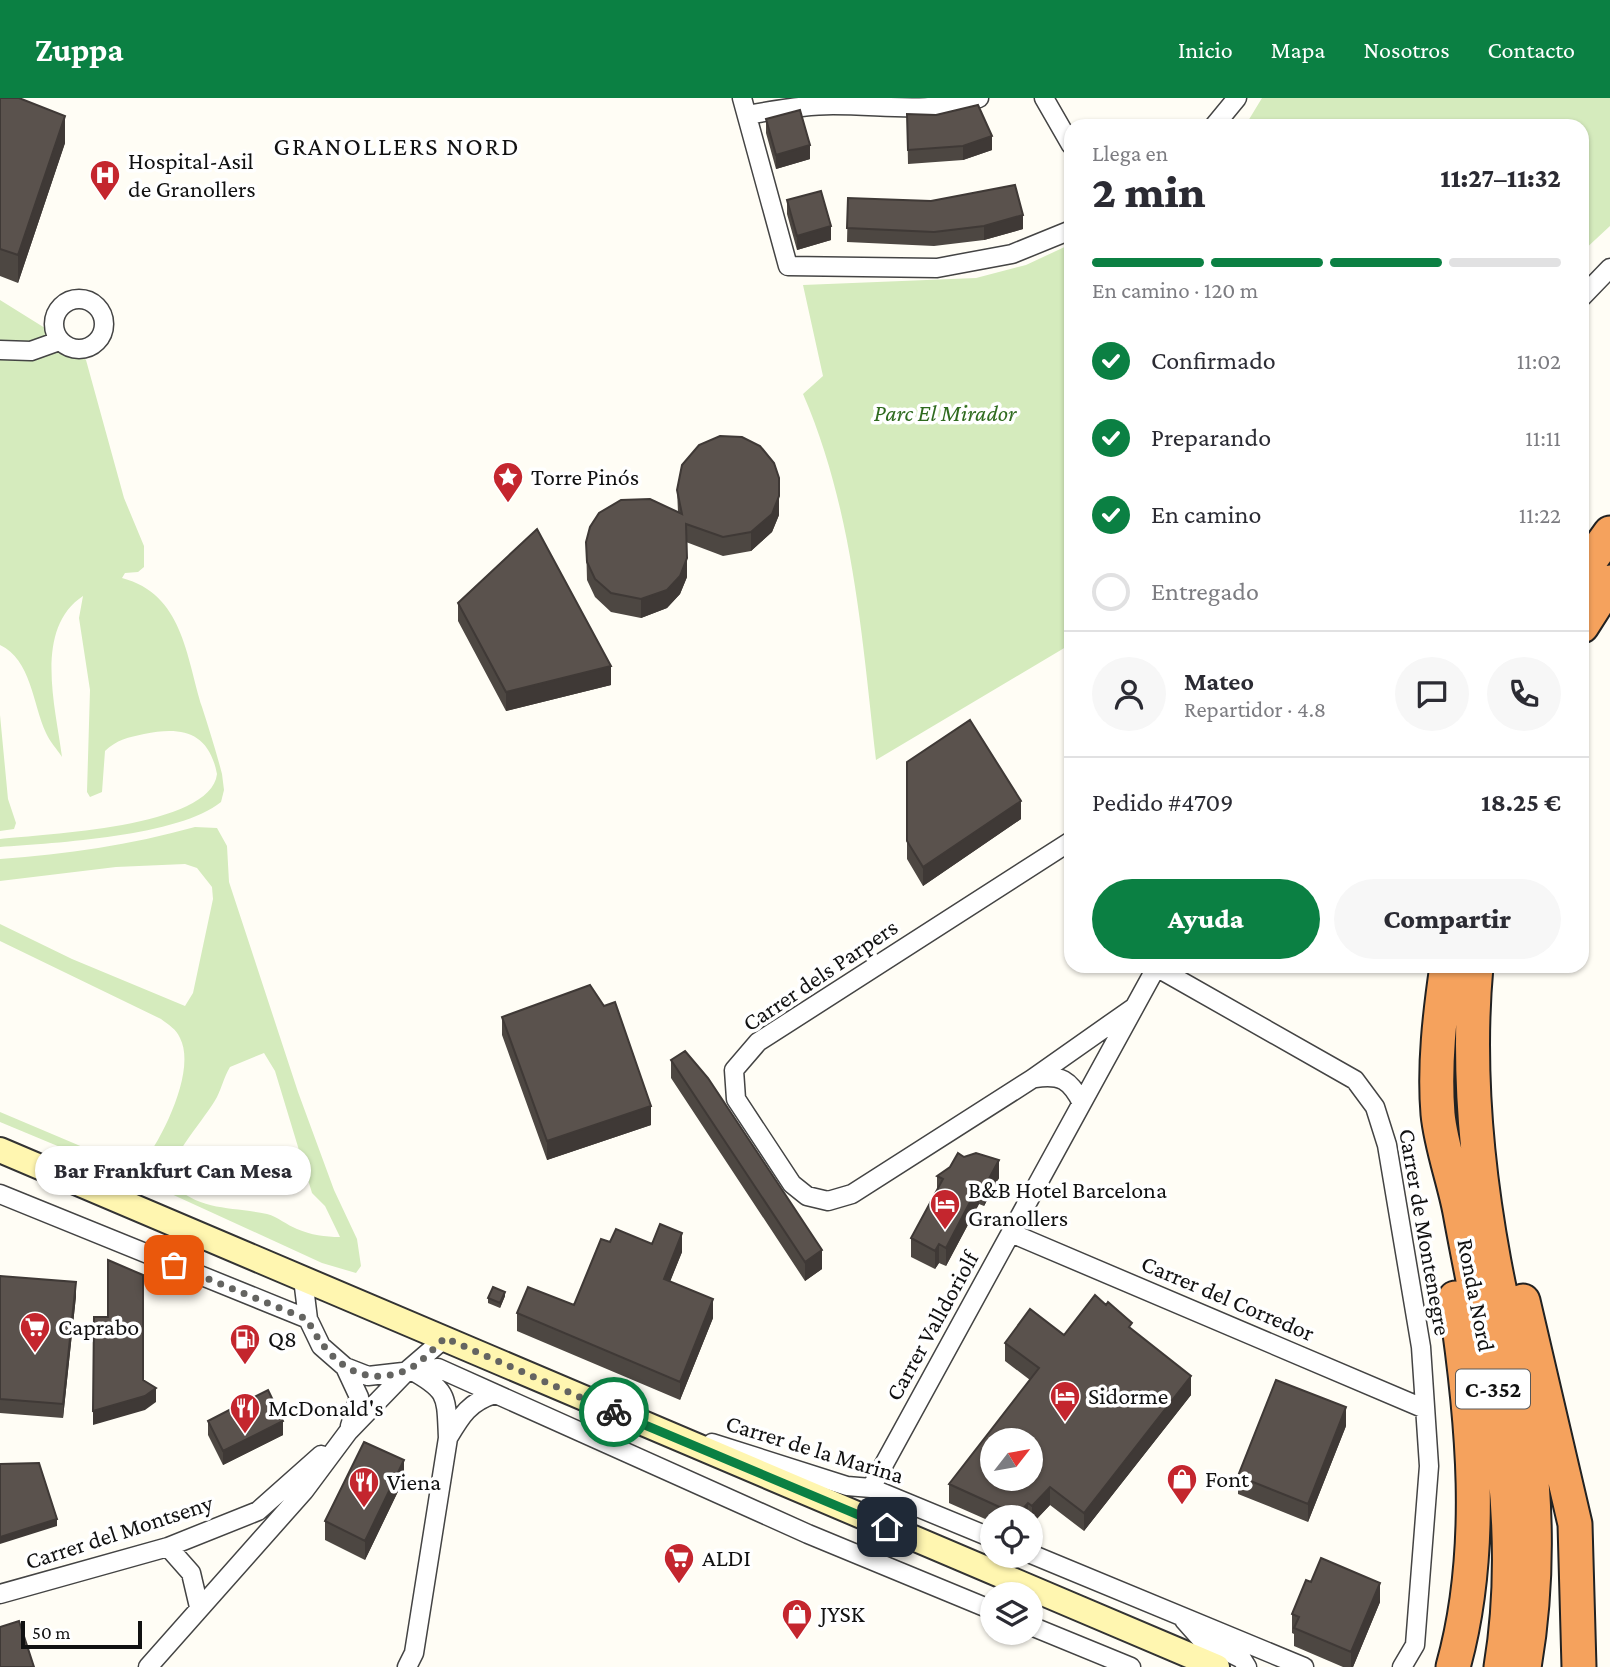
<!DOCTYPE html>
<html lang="es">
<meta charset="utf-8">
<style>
body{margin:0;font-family:"Crimson Pro",serif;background:#f7f7f7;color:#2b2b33;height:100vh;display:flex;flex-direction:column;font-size:26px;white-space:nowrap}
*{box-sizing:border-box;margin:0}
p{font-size:23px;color:#7c7c81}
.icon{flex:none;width:38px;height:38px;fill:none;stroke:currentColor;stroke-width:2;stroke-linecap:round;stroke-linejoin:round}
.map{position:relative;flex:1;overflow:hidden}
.sheet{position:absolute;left:1064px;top:21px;width:525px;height:854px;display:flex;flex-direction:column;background:#fff;border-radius:21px;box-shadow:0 2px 5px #0004}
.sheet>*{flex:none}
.needle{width:46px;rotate:59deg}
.controls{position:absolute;left:980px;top:1330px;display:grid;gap:14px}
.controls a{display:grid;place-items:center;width:63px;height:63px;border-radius:50%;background:#fff;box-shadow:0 2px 5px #0004;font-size:35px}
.scale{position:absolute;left:21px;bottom:18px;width:121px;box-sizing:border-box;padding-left:7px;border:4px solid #111;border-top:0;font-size:19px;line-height:24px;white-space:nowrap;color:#111;-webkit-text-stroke:5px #fff;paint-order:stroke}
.pin{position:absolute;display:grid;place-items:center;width:60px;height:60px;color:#fff;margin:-30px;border-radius:14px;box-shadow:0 4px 10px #0006}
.courier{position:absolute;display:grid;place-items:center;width:70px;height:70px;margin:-35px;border:5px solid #0b8043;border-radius:50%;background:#fff;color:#222;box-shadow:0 2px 9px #0007}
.bubble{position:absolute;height:49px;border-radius:24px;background:#fff;box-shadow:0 2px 5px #0004;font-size:23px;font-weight:800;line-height:49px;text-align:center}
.headline em{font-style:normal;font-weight:800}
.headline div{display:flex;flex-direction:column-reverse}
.headline{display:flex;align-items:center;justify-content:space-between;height:119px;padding:0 28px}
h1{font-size:46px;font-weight:800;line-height:52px}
.bar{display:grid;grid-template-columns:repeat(4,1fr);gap:10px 7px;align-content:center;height:84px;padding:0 28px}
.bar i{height:9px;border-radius:5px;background:#e1e1e2}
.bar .active{background:#0b8043}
.bar p{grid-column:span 4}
.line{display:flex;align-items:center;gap:18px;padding:0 28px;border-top:2px solid #e1e1e2}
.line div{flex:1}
.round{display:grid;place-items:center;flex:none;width:74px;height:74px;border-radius:37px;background:#f7f7f7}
ol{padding:0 28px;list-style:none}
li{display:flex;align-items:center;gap:21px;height:77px}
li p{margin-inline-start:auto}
li .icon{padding:7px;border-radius:50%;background:#0b8043;color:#fff;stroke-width:4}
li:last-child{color:#7c7c81}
li i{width:38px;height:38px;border:4px solid #e1e1e2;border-radius:50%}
.action{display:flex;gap:14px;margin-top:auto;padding:14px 28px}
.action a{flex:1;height:80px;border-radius:42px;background:#0b8043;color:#fff;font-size:28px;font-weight:800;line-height:80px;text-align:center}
.action a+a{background:#f7f7f7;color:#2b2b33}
header{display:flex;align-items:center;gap:42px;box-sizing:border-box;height:98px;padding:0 35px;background:#0b8043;color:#fff}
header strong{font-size:33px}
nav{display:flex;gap:38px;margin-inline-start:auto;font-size:24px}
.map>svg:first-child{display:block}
</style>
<header>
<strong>Zuppa</strong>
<nav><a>Inicio</a><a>Mapa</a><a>Nosotros</a><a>Contacto</a></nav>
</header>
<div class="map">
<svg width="1610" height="1569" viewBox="0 0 1610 1569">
<rect width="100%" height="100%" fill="#fffdf5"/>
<path fill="#d5ebbd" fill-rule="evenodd" d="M 1262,0 L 1610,0 L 1610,128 L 1582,154 L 1582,28 L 1245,28 Z
M 1071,146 L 1071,546 L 876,662 C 862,539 853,411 803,296 L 823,278 L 803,187 L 976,180 L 1026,167 Z
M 0,202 L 69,245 L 86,262 L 124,400 L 144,448 L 144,469 L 138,474 L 125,475 L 122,480 C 183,496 186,558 202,609 C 209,631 216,653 222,676 L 224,692 L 221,704 C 180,738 55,745 0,749 L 0,741 C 43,736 211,730 217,676 C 209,634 182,628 144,636 C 129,639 116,642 105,653 L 102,694 L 90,699 L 87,694 L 90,592 L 79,520 L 83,498 C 33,531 56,610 62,659 C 57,651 50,644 46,635 C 33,607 31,561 0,547 Z
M 0,617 L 8,701 L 16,725 L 14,731 L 0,733 Z
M 195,729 L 217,730 L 227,748 L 229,784 L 254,860 L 298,994 L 334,1092 L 357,1141 L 361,1168 L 356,1175 L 322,1165 L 156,1089 L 0,1024 L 0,1014 L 130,1069 L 140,1069 C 161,1043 197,973 180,940 C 176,931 169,927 161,921 L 0,843 L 0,826 L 72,861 L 185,908 L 193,895 L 213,801 L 212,789 L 197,770 L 185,766 L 116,769 L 0,783 L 0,761 C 67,756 130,747 195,729 ZM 264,955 L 275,973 L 312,1095 L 325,1108 L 340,1139 C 325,1139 311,1137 297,1131 C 287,1127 278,1119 267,1116 C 229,1108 201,1114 169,1084 C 167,1061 206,1020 217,999 C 222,989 224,979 230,969 Z"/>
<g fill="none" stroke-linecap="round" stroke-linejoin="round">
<g stroke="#444" stroke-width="21">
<path id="street" d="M 742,0 L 788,168 L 937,170 L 1012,156 L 1071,132
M 1044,0 L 1071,47
M 747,17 C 775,12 804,7 833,7 C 888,7 925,16 979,0
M 1214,28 L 1237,0
M 1582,199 L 1610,170
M54 226a25 25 0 1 1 50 0a25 25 0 1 1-50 0Z
M 0,252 L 31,253 L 59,243
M 1071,743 L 758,944 L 734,972 L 736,1001 L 792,1086 L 807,1098 L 828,1103 L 852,1096 L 1032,981 L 1133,910
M 1156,869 L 1355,982 L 1375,1009 L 1387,1047 L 1421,1249 L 1429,1368 L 1415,1547 L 1402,1569
M 1035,980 C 1061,976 1070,982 1082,1005
M 0,1096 L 308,1221
M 1011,1135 L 1425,1311
M 303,1181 L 308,1221 L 321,1248 L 345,1269 L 368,1278 L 438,1270 L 808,1436 L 992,1512
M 345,1269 L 359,1299 L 350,1328
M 448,1340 C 461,1318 469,1304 495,1296
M 712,1345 L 847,1388 L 871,1390 L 992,1440
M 871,1390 L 1157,868
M 168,1449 L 191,1475 L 199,1509
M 1031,1456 L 1304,1569
M 0,1496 L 168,1449 L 258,1413 L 321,1357
M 1184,1522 L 1200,1540 L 1242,1561 L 1247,1569
M 1031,1528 L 1131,1569
M 148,1569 L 304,1393 L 348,1334 L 409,1271 L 445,1240
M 407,1569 L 414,1555 L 448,1340 C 446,1298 449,1293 411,1272"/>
</g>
<g stroke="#333" stroke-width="28">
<path id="secondary" d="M 0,1052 L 1217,1569"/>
</g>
<g stroke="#222" stroke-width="37">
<path id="highway" d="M 1582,474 L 1610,435
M 1582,528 L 1610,484
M 1447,868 C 1440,916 1434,967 1438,1016 C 1441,1048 1454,1082 1460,1114 C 1488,1266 1527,1413 1501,1569
M 1476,868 C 1467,967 1476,1067 1494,1164 C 1505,1223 1521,1282 1528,1342 C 1537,1417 1537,1494 1524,1569
M 1523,1203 L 1575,1426 L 1579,1569
M 1453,1569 C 1486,1451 1473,1320 1455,1200"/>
</g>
<use href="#street" stroke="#fff" stroke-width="18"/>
<use href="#secondary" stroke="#fff6b0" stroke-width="24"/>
<use href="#highway" stroke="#f5a25d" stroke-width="33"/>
</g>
<path fill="#4d4742" d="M 0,0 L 65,45 L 18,185 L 0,178 Z
M 907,16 L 992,52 L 963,62 L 908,66 Z
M 766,21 L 810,61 L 776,71 L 766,35 Z
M 848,100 L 1023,131 L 984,142 L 934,148 L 847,144 Z
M 787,102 L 831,142 L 797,152 L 787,116 Z
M 677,392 L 779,417 L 772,434 L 751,453 L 723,458 L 686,444 L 687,479 L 680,496 L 667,510 L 641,520 L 611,514 L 595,499 L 587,482 L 586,444 L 678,414 Z
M 458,505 L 611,587 L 506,613 L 458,523 Z
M 907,664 L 1021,721 L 923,788 L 907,761 Z
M 502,919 L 651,1027 L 547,1062 L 502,937 Z
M 671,962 L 822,1171 L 805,1183 L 671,980 Z
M 937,1078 L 999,1080 L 984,1108 L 979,1106 L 946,1168 L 939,1165 L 935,1171 L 911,1159 L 911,1140 L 937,1093 Z
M 610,1144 L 652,1146 L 682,1154 L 670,1183 L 713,1220 L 680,1302 L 517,1233 L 517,1215 L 574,1207 Z
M 0,1178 L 76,1198 L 63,1320 L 0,1315 Z
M 505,1198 L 500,1210 L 488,1205 L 488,1200 Z
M 1132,1232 L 1191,1297 L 1084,1433 L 1050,1407 L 1032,1426 L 1031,1425 L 1031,1419 L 992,1419 L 992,1424 L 949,1405 L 949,1386 L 1030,1282 L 1005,1263 L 1005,1245 L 1064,1237 Z
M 208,1323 L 283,1337 L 223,1367 L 208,1337 Z
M 1346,1328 L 1308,1424 L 1238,1396 L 1238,1378 Z
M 404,1381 L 365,1462 L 325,1442 L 325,1423 Z
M 1311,1484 L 1380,1504 L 1353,1569 L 1343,1569 L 1294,1548 L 1294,1536 L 1292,1535 L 1292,1516 Z"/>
<path fill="#3f3936" d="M 65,18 L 65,45 L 18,185 L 18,157 Z
M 992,38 L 992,52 L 963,62 L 963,48 Z
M 810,47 L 810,61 L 776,71 L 776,57 Z
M 1023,117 L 1023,131 L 984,142 L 984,128 Z
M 831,128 L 831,142 L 797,152 L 797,138 Z
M 779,380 L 779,417 L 772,434 L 751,453 L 751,434 Z
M 687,460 L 687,479 L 680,496 L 667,510 L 641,520 L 641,501 Z
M 611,568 L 611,587 L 506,613 L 506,594 Z
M 1021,703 L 1021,721 L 923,788 L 923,769 Z
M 651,1008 L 651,1027 L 547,1062 L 547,1043 Z
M 999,1062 L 999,1080 L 984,1108 L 984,1090 Z
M 979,1087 L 979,1106 L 946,1168 L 946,1150 Z
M 682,1135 L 682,1154 L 664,1199 L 664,1181 Z
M 939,1146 L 939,1165 L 935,1171 L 935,1153 Z
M 822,1152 L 822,1171 L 805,1183 L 805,1164 Z
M 76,1184 L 76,1198 L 63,1320 L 63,1306 Z
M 505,1194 L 505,1198 L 500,1210 L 500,1205 Z
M 713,1201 L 713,1220 L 680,1302 L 680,1284 Z
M 1191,1278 L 1191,1297 L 1084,1433 L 1084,1415 Z
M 156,1290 L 156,1304 L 145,1312 L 93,1327 L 93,1313 Z
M 1346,1309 L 1346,1328 L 1308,1424 L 1308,1406 Z
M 283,1323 L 283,1337 L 223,1367 L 223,1353 Z
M 404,1362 L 404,1381 L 365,1462 L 365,1443 Z
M 1050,1389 L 1050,1407 L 1032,1426 L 1032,1408 Z
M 1028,1405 L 1028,1419 L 1017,1419 L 1017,1417 Z
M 57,1421 L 57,1428 L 0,1446 L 0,1439 Z
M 1380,1485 L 1380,1504 L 1353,1569 L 1351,1569 L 1351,1554 Z"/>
<path fill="#5a524d" stroke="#3f3936" stroke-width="2" fill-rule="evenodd" d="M 0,0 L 19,0 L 65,18 L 18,157 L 0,151 Z
M 978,7 L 992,38 L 963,48 L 908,52 L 907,16 L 936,17 Z
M 800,12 L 810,47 L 776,57 L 766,21 Z
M 1015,87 L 1023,117 L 984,128 L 934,134 L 847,130 L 848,100 L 931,103 Z
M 821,93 L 831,128 L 797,138 L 787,102 Z
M 720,338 L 742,339 L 760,348 L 774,365 L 779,380 L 779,398 L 772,416 L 751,434 L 723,439 L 686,426 L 687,460 L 680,478 L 667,492 L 641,501 L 611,495 L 595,481 L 587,464 L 586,444 L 590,429 L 599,415 L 621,402 L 650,401 L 682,416 L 677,392 L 682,367 L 699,347 Z
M 537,431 L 611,568 L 506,594 L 458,505 Z
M 970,622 L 1021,703 L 923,769 L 907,743 L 907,664 Z
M 590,887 L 604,908 L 615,904 L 651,1008 L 547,1043 L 502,919 Z
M 685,953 L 708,980 L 822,1152 L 805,1164 L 671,962 Z
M 958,1055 L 964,1059 L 976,1055 L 999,1062 L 984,1090 L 979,1087 L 946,1150 L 939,1146 L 935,1153 L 911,1140 L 943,1081 L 937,1078 L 950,1069 Z
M 660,1126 L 682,1135 L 664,1181 L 713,1201 L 680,1284 L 517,1215 L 528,1189 L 574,1207 L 601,1141 L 610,1144 L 616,1131 L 652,1146 Z
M 108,1162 L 143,1177 L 143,1282 L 156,1290 L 145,1298 L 93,1313 L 94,1219 L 108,1219 Z
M 0,1178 L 76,1184 L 63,1306 L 0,1301 Z
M 493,1189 L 505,1194 L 500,1205 L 488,1200 Z
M 1095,1197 L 1106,1207 L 1108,1204 L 1132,1225 L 1129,1229 L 1191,1278 L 1084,1415 L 1050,1389 L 1032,1408 L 1028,1405 L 1017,1417 L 949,1386 L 1039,1270 L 1005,1245 L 1030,1211 L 1064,1237 ZM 992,1342 L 1031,1342 L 1031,1381 L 992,1381 Z
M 1276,1282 L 1346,1309 L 1308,1406 L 1238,1378 Z
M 268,1292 L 283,1323 L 223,1353 L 208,1323 Z
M 364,1344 L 404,1362 L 365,1443 L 325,1423 Z
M 39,1365 L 57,1421 L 0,1439 L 0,1366 Z
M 1321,1460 L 1380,1485 L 1351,1554 L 1294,1530 L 1299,1519 L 1292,1516 L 1306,1482 L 1311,1484 Z
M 19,1523 L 34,1569 L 0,1569 L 0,1529 Z"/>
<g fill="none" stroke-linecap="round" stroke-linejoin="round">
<path stroke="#646461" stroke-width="7" stroke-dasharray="0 12.6" d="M 174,1167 L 307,1221 C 327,1261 359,1292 407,1272 C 420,1266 434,1250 445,1240 L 614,1314"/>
<path stroke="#0b8043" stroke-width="9" d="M 614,1314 L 887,1429"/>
</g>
<defs>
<g id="hospital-pin" transform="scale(1.575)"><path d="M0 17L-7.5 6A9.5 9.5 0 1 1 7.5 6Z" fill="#c4262e" stroke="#fff"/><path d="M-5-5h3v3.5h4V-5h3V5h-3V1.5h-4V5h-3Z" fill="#fff"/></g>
<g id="sight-pin" transform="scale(1.575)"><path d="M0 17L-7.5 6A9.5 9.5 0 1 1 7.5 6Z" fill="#c4262e" stroke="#fff"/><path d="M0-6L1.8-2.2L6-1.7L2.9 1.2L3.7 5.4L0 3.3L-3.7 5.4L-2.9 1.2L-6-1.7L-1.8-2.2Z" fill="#fff"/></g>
<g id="hotel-pin" transform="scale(1.575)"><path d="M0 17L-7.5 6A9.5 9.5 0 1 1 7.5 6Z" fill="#c4262e" stroke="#fff"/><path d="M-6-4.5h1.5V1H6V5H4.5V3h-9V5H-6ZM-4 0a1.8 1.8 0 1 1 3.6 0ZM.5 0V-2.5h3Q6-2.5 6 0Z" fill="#fff"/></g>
<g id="supermarket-pin" transform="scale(1.575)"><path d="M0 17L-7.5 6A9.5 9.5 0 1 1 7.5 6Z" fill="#c4262e" stroke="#fff"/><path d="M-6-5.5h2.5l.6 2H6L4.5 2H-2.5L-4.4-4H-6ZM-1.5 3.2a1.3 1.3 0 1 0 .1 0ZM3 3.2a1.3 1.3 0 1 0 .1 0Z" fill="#fff"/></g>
<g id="fuel-pin" transform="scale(1.575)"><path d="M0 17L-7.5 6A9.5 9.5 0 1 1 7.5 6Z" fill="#c4262e" stroke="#fff"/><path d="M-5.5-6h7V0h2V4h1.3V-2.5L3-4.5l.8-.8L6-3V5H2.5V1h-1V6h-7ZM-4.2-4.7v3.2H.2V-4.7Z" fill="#fff"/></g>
<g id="restaurant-pin" transform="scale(1.575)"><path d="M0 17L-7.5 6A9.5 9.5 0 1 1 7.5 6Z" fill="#c4262e" stroke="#fff"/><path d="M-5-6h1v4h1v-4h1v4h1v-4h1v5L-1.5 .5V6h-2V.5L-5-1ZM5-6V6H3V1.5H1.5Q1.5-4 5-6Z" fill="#fff"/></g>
<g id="shop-pin" transform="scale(1.575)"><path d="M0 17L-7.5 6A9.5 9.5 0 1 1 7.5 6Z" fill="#c4262e" stroke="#fff"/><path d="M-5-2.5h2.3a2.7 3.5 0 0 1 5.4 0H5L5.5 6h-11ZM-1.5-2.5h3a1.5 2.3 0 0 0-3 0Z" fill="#fff"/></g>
</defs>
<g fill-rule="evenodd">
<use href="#hospital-pin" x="105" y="77"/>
<use href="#sight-pin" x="508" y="379"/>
<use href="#hotel-pin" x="945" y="1106"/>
<use href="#supermarket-pin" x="35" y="1229"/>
<use href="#fuel-pin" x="245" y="1241"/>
<use href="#hotel-pin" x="1065" y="1298"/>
<use href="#restaurant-pin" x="245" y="1310"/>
<use href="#shop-pin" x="1182" y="1381"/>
<use href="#restaurant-pin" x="364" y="1384"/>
<use href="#supermarket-pin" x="679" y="1460"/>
<use href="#shop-pin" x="797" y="1516"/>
</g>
<g text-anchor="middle" stroke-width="7" stroke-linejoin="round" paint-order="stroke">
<rect fill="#fff" stroke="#585858" stroke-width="2" x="1456" y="1271.5" width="74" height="39" rx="5"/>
<g font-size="23" font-weight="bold" fill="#111">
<text x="1493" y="1299">C-352</text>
</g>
<g font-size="24" fill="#111" stroke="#fff" text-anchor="start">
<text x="128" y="71">Hospital-Asil<tspan x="128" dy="28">de Granollers</tspan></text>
<text x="531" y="387">Torre Pinós</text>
<text x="968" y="1100">B&amp;B Hotel Barcelona<tspan x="968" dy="28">Granollers</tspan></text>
<text x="58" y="1237">Caprabo</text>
<text x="268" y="1249">Q8</text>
<text x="1088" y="1306">Sidorme</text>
<text x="268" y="1318">McDonald's</text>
<text x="1205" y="1389">Font</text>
<text x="387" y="1392">Viena</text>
<text x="702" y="1468">ALDI</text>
<text x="820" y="1524">JYSK</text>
</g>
<g font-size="24" font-style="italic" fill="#2f6b1f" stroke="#fff">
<text x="945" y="323">Parc El Mirador</text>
</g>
<g font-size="24" fill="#111" stroke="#fff">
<text transform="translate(820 877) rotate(-34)" y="8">Carrer dels Parpers</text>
<text transform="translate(1425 1134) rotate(80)" y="8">Carrer de Montenegre</text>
<text transform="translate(1476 1197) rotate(79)" y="8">Ronda Nord</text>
<text transform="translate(1228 1200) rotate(23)" y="8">Carrer del Corredor</text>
<text transform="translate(932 1228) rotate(-61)" y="8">Carrer Valldoriolf</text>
<text transform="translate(815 1351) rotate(17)" y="8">Carrer de la Marina</text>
<text transform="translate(119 1434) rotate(-18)" y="8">Carrer del Montseny</text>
</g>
<g font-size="26" letter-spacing="2" fill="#111" stroke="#fff">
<text x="397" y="57">GRANOLLERS NORD</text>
</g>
</g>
</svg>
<div class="controls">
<a><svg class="needle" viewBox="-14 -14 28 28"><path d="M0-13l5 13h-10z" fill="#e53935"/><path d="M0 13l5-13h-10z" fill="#7c7c81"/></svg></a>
<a><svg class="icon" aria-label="locate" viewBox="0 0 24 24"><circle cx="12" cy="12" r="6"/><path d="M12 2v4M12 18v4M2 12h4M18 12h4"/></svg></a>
<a><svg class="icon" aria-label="layers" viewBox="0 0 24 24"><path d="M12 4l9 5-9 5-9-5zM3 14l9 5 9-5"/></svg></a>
</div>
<div class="scale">50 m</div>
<div class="pin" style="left:174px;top:1167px;background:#ea580c"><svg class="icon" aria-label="bag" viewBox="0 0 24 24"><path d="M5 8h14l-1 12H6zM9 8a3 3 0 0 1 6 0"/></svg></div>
<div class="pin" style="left:887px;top:1429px;background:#1f2937"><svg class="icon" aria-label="home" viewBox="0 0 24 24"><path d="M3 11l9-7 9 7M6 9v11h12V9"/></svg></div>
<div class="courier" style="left:614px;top:1314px"><svg class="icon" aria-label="bike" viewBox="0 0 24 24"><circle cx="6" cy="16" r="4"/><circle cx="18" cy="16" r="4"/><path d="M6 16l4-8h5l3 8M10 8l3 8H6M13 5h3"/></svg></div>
<div class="bubble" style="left:35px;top:1048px;width:276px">Bar Frankfurt Can Mesa</div>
<section class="sheet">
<div class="headline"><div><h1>2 min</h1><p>Llega en</p></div><em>11:27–11:32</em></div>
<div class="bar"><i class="active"></i><i class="active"></i><i class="active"></i><i></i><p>En camino · 120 m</p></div>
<ol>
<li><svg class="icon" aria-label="check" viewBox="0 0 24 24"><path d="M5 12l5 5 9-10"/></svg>Confirmado<p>11:02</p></li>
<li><svg class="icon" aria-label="check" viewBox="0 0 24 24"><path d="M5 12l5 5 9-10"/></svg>Preparando<p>11:11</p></li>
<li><svg class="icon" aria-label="check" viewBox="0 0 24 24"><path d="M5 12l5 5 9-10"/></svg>En camino<p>11:22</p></li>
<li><i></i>Entregado</li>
</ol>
<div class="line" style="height:126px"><a class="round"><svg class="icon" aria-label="person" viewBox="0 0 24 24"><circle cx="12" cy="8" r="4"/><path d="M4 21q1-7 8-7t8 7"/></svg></a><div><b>Mateo</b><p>Repartidor · 4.8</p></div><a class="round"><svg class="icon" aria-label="chat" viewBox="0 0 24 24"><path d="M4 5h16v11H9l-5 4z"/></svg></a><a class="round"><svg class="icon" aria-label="phone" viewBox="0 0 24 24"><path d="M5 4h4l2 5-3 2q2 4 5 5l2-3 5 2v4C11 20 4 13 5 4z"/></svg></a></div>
<div class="line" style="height:91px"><div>Pedido #4709</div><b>18.25 €</b></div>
<div class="action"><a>Ayuda</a><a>Compartir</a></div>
</section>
</div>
